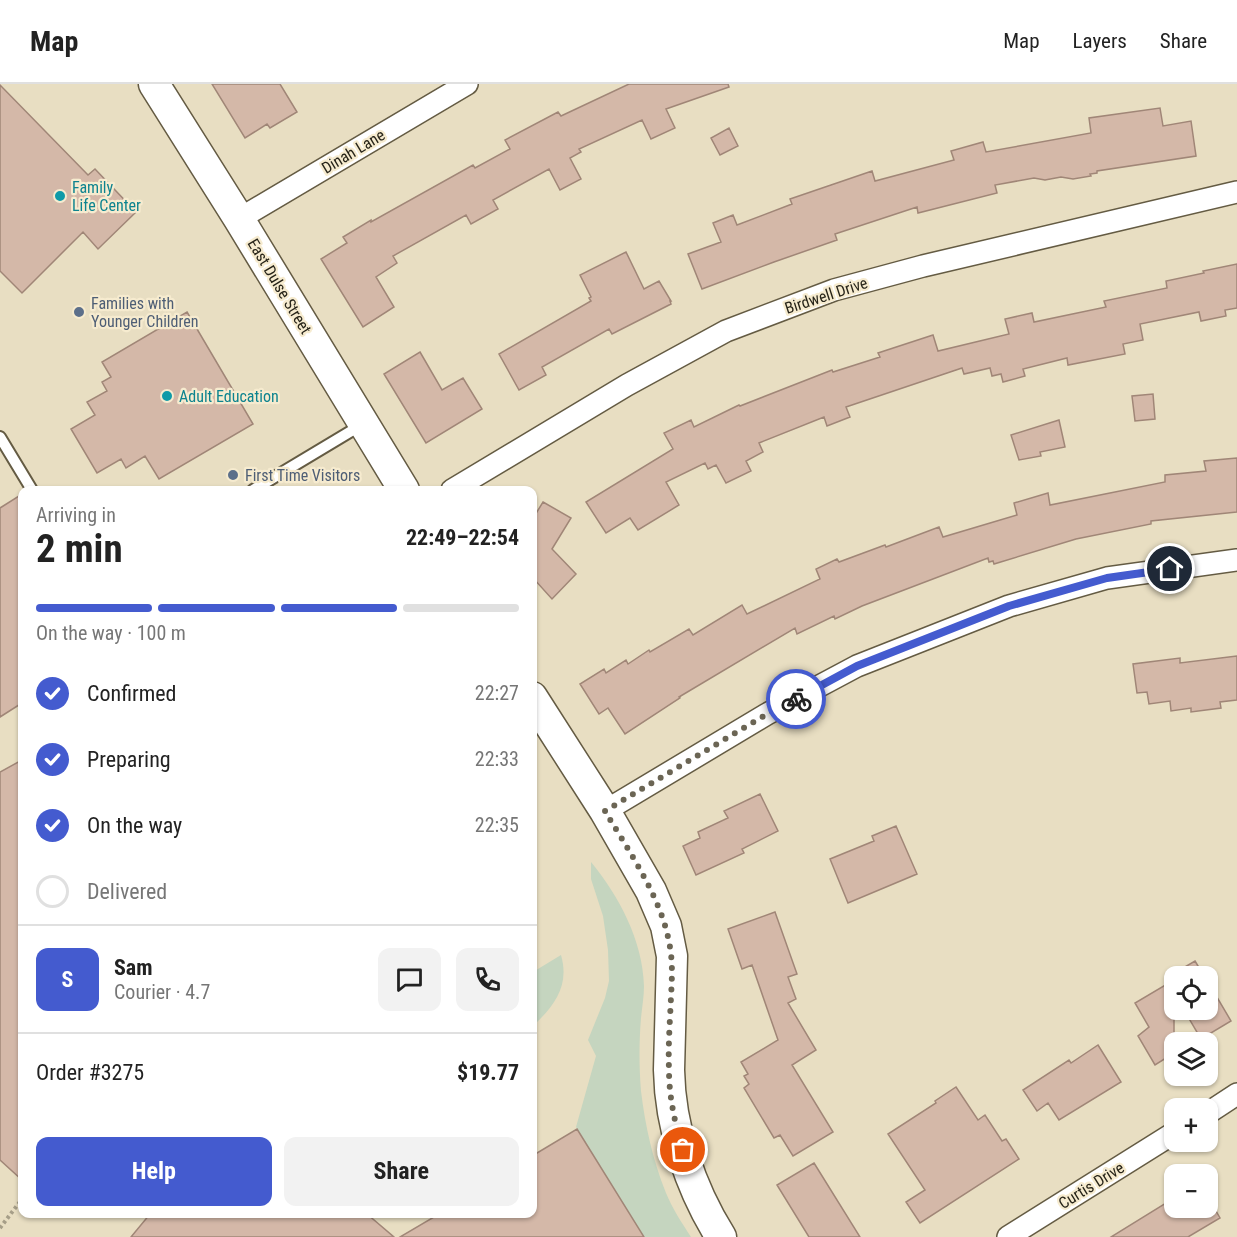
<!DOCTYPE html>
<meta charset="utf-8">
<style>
body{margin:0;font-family:"Roboto Condensed",sans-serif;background:#f2f2f2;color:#222;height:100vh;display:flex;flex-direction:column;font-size:22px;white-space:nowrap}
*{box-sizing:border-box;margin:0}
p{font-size:20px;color:#767676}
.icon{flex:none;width:33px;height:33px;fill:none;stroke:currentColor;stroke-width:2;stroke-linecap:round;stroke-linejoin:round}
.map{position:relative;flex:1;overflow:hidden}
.side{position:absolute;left:18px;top:402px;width:519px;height:732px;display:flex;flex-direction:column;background:#fff;border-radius:12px;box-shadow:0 2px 4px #0004}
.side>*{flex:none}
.buttons{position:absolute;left:1164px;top:882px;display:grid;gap:12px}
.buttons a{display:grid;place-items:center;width:54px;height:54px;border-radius:12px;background:#fff;box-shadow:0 2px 4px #0004;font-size:30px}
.pin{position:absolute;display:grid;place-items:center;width:51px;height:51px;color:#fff;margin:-26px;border:3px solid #fff;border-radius:50%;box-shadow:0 2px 6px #0007}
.courier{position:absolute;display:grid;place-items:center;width:60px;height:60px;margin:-30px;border:4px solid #445bcf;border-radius:50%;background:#fff;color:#222;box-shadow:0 2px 8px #0007}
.headline em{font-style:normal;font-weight:700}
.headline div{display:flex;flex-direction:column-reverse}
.headline{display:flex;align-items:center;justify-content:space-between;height:102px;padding:0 18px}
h1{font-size:39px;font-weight:700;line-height:45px}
.bar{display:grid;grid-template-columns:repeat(4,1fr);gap:9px 6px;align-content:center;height:72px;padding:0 18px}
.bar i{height:8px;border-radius:4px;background:#e0e0e0}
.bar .selected{background:#445bcf}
.bar p{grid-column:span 4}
.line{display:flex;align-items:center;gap:15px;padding:0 18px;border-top:2px solid #e0e0e0}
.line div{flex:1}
.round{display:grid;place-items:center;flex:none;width:63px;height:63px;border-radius:12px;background:#f2f2f2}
ol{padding:0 18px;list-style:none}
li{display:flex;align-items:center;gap:18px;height:66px}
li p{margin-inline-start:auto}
li .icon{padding:6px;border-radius:50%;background:#445bcf;color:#fff;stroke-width:4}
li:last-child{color:#767676}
li i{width:33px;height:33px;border:3px solid #e0e0e0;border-radius:50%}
.button{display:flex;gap:12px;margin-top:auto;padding:12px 18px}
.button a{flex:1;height:69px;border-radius:12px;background:#445bcf;color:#fff;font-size:24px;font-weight:700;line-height:69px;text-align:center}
.button a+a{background:#f2f2f2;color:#222}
header{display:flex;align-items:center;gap:36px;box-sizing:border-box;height:84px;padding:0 30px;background:#fff;border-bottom:2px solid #e0e0e0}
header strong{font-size:28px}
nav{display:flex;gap:33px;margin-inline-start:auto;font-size:21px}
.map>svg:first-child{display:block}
</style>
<header>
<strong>Map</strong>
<nav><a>Map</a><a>Layers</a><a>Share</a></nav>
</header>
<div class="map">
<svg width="1237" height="1153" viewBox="0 0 1237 1153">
<rect width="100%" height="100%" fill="#e8dec2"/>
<path fill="#c5d5bf" d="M 591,778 C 619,812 643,857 644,902 C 644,913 642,923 641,934 C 639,958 639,983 641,1007 C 645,1041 653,1077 666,1109 C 672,1124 682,1139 691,1153 L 644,1153 L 576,1043 L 596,972 L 588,956 L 605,914 L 609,897 L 608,866 L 603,832 L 591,795 Z
M 561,871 C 570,902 554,922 533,942 L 533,888 Z"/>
<path fill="#d4b8a8" stroke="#a08677" stroke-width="1.5" d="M 212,0 L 280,0 L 297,28 L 270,44 L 267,40 L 245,54 Z
M 629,0 L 728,0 L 729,3 L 666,25 L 675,44 L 651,55 L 642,36 L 579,65 L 581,68 L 570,74 L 581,95 L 560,106 L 549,85 L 493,116 L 498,125 L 471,140 L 466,131 L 393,172 L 397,179 L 376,193 L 394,223 L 363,243 L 321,175 L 347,159 L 343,153 L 371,136 L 371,138 L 473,81 L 475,84 L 510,65 L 505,56 L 558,28 L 561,32 Z
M 0,1 L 88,91 L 95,85 L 136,128 L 98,165 L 83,148 L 22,209 L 0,187 Z
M 1160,24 L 1163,42 L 1191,37 L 1196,72 L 1097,87 L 1097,89 L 1090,90 L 1091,92 L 1073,95 L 1061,93 L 1045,96 L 1034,94 L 995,101 L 997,109 L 918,129 L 917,123 L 835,150 L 837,156 L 774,178 L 702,205 L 688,170 L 721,158 L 713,139 L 733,131 L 737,141 L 792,120 L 790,115 L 872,87 L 875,97 L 954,76 L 951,67 L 983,58 L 986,68 L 1091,49 L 1089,34 Z
M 729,44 L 738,62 L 720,71 L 711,54 Z
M 626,168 L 644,205 L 659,197 L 671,217 L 670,217 L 671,220 L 612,250 L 609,245 L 542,283 L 546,291 L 519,306 L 499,270 L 591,217 L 589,214 L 591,213 L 580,191 Z
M 1237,180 L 1237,224 L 1225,226 L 1226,232 L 1201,237 L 1199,228 L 1140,240 L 1143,256 L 1123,260 L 1125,270 L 1068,281 L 1067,274 L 1023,285 L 1025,292 L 1003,298 L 1001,290 L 992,292 L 990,284 L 964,290 L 962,284 L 846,323 L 850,333 L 827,342 L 824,333 L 759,359 L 763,368 L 746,377 L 751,387 L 726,399 L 716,381 L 708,385 L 705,379 L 666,398 L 679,421 L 638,446 L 630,434 L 606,449 L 586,418 L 673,365 L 664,349 L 691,336 L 694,343 L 739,321 L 740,322 L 832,286 L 833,288 L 880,273 L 878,269 L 933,251 L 938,267 L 1009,250 L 1005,235 L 1032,229 L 1034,238 L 1106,223 L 1104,217 L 1167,204 L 1166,197 L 1204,189 L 1203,187 Z
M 187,228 L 253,340 L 159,395 L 145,372 L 126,384 L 121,375 L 97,389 L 71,345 L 95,331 L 87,318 L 107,307 L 102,298 L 111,293 L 102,278 Z
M 420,268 L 442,306 L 463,294 L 482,325 L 426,359 L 384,290 Z
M 1153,310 L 1155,335 L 1135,337 L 1132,312 Z
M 1059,336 L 1065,363 L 1040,368 L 1041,372 L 1019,376 L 1011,351 Z
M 1237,374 L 1237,428 L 1151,437 L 1151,440 L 1076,455 L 994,480 L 993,477 L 989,478 L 988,474 L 862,522 L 835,535 L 834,532 L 797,550 L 795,544 L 679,613 L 680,614 L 625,650 L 608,624 L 599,630 L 580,600 L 604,585 L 606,589 L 626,576 L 628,580 L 649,566 L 650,568 L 689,545 L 693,551 L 742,521 L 747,530 L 820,495 L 816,485 L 837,475 L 839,478 L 885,461 L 886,463 L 939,443 L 943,453 L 1017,431 L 1014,419 L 1048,409 L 1050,421 L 1165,398 L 1165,391 L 1206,387 L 1204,377 Z
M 22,410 L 22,619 L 0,633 L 0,424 Z
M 543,418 L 571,434 L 552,465 L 576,490 L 552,515 L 534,495 L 532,497 L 532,436 Z
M 1237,572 L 1237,616 L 1220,618 L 1221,624 L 1191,628 L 1191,624 L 1171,627 L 1170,617 L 1149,620 L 1147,608 L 1137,609 L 1133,580 L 1180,574 L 1180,579 Z
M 22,676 L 22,1096 L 0,1076 L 0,688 Z
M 760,710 L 778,747 L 742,765 L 744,769 L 696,791 L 683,762 L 700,754 L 698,748 L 728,734 L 724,727 Z
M 896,742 L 917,790 L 848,819 L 830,775 L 874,757 L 872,752 Z
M 775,828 L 797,890 L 788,893 L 796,915 L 788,919 L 816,966 L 792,981 L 833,1048 L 793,1072 L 780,1051 L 774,1054 L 744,1004 L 749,1000 L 744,992 L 748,990 L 741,978 L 778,956 L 752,881 L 742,885 L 728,845 Z
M 1195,877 L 1204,892 L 1174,892 L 1174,969 L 1155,981 L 1138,952 L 1149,943 L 1135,919 L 1174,896 L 1171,891 Z
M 1208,898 L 1231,937 L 1201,955 L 1184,926 L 1208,926 Z
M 1098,961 L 1121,998 L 1059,1036 L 1048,1019 L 1037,1027 L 1023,1006 L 1069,976 L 1071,979 Z
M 956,1003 L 978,1036 L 985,1031 L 1002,1057 L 1006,1055 L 1019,1075 L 920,1139 L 906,1118 L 925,1106 L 888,1050 L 936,1019 L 935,1017 Z
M 577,1045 L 644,1153 L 400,1153 L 439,1130 L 532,1130 L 532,1072 Z
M 814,1079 L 860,1153 L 809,1153 L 777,1101 Z
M 1208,1113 L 1220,1134 L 1188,1153 L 1111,1153 L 1174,1114 L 1174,1124 L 1208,1124 Z
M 150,1130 L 367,1130 L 394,1153 L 131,1153 Z"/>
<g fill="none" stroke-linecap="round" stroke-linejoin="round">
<g stroke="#645b43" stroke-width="14">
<path id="lane" d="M 0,353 L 32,406
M 253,406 L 363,340"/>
</g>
<g stroke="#645b43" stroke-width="24">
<path id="street" d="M 239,135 L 467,0
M 452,406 L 627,301 L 726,247 L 834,206 L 923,182 L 1237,108
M 605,727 L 767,630 L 857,582 L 928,554 L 1009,522 L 1107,494 L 1237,476
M 1208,1029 L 1237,1010
M 1008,1153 L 1174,1049"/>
</g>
<g stroke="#645b43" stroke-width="33">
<path id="secondary" d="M 154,0 L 239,135 L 404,406
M 532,613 L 605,727 L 651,807 L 666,842 L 672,872 L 669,986 C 670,1043 690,1104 721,1153"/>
</g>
<path stroke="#a69e88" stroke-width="4" stroke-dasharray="3 3" stroke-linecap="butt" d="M 0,1144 L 22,1115"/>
<use href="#lane" stroke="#fff" stroke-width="10"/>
<use href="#street" stroke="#fff" stroke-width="21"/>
<use href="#secondary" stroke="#fff" stroke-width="30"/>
</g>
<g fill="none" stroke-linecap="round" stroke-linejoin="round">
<path stroke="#6b6554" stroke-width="6" stroke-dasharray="0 10.8" d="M 683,1066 C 675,1040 669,1013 669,986 C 668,961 670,937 671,913 C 672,894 673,876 669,858 C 661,813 628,766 605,727 L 767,630 L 796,615"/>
<path stroke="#445bcf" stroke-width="8" d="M 796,615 L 857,582 L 1009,522 L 1107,494 L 1170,485"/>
</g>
<g fill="#0f9aa8" stroke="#f6ebcf" stroke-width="2">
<circle cx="60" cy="112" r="6"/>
<circle cx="167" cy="312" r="6"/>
</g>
<g fill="#5c6f8a" stroke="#f6ebcf" stroke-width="2">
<circle cx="79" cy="228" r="6"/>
<circle cx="233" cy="391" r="6"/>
</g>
<g text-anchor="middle" stroke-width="4.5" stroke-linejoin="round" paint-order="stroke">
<g font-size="16" fill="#272419" stroke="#f6ebcf">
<text transform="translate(353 67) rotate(-31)" y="6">Dinah Lane</text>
<text transform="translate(280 202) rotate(59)" y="6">East Dulse Street</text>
<text transform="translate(826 211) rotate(-18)" y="6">Birdwell Drive</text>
<text transform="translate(1091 1101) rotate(-32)" y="6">Curtis Drive</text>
</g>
<g font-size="16" fill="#0d838f" stroke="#f6ebcf" text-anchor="start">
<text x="72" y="109">Family<tspan x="72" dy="18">Life Center</tspan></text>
<text x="179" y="318">Adult Education</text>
</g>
<g font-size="16" fill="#4e5e75" stroke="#f6ebcf" text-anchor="start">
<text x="91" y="225">Families with<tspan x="91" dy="18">Younger Children</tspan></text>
<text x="245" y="397">First Time Visitors</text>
</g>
</g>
</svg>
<div class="buttons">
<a><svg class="icon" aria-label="locate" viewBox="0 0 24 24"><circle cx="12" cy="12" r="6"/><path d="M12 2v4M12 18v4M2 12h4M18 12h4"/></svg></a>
<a><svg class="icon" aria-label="layers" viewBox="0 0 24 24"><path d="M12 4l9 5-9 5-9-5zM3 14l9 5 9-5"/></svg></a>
<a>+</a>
<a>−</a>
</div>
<div class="pin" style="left:683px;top:1066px;background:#ea580c"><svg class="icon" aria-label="bag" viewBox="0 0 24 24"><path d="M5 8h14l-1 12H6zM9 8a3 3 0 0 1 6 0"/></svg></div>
<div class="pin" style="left:1170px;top:485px;background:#1f2937"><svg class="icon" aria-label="home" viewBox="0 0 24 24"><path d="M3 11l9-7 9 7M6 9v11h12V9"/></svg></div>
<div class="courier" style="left:796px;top:615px"><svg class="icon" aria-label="bike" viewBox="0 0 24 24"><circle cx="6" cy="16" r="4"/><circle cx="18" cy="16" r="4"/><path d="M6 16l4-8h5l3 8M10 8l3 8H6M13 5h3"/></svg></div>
<section class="side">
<div class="headline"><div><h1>2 min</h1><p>Arriving in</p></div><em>22:49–22:54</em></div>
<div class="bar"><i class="selected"></i><i class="selected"></i><i class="selected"></i><i></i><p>On the way · 100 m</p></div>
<ol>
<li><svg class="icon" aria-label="check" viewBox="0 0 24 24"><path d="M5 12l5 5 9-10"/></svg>Confirmed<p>22:27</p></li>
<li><svg class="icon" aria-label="check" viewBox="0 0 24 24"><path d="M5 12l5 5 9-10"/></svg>Preparing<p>22:33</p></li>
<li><svg class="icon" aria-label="check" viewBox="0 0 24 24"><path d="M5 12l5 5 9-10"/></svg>On the way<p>22:35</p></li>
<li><i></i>Delivered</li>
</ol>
<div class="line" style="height:108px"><b class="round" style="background:#445bcf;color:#fff">S</b><div><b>Sam</b><p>Courier · 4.7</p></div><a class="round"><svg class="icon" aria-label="chat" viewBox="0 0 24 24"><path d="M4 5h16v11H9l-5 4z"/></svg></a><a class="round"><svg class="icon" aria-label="phone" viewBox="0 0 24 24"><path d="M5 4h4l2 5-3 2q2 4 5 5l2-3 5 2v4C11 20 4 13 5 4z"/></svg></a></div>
<div class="line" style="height:78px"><div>Order #3275</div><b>$19.77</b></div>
<div class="button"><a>Help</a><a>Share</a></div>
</section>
</div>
